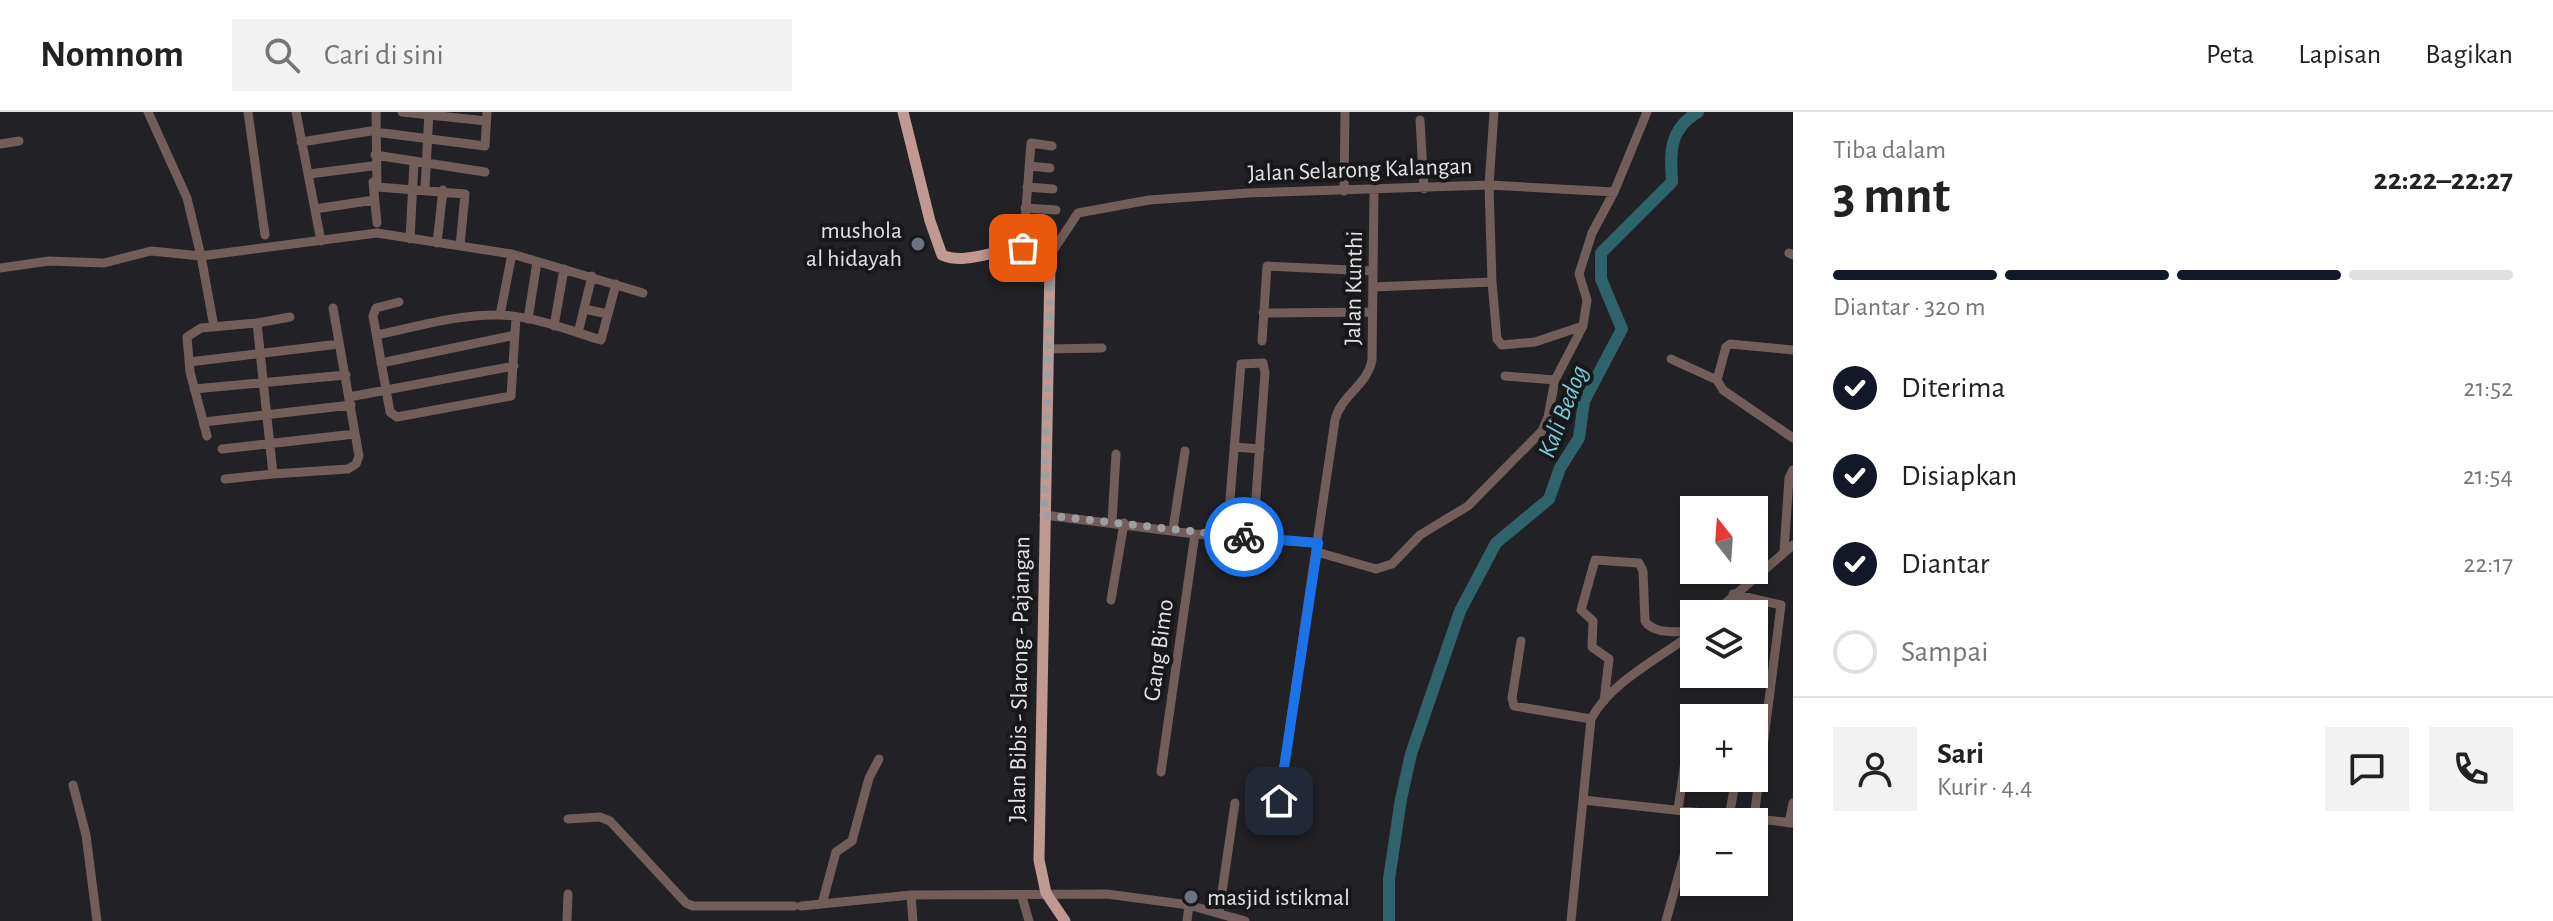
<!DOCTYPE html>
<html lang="id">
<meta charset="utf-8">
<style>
body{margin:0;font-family:"Alegreya Sans",sans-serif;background:#f2f2f2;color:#222;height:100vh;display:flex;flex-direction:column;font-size:30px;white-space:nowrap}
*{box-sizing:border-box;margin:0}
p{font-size:26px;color:#767676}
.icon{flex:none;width:44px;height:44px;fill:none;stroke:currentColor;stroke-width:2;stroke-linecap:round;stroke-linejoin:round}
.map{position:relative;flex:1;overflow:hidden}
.sheet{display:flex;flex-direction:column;background:#fff;width:760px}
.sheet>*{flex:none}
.needle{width:52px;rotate:343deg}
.buttons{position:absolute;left:1680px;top:384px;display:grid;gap:16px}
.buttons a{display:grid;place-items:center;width:88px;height:88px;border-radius:0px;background:#fff;box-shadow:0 4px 12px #0003;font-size:40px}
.pin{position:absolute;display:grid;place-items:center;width:68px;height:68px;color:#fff;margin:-34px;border-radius:16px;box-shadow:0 4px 12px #0006}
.courier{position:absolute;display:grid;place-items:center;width:80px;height:80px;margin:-40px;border:6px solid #1a73e8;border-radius:50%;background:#fff;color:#222;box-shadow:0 2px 10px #0007}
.headline em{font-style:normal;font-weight:600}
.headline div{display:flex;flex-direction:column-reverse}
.headline{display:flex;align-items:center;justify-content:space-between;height:136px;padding:0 40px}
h1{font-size:52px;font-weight:600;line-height:60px}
.bar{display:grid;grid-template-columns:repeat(4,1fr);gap:12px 8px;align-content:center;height:96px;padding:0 40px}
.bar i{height:10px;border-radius:6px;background:#e0e0e0}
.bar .active{background:#111827}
.bar p{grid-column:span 4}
.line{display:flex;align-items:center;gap:20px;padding:0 40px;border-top:2px solid #e0e0e0}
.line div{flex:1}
.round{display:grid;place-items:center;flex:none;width:84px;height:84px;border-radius:0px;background:#f2f2f2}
ol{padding:0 40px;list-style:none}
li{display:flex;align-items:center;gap:24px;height:88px}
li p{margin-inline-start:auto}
li .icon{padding:8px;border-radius:50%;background:#111827;color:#fff;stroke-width:4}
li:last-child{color:#767676}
li i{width:44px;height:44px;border:4px solid #e0e0e0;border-radius:50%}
header{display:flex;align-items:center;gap:48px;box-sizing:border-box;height:112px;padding:0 40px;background:#fff;border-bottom:2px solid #e0e0e0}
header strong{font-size:38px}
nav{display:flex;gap:44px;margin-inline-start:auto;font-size:28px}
.search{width:560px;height:72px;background:#f2f2f2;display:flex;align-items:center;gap:20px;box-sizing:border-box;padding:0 28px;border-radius:0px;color:#767676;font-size:30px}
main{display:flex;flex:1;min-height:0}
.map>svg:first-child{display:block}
</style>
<header>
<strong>Nomnom</strong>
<div class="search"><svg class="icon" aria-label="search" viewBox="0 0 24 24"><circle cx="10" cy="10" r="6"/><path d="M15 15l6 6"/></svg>Cari di sini</div>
<nav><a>Peta</a><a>Lapisan</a><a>Bagikan</a></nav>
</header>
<main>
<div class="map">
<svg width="1793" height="809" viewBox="0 0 1793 809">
<rect width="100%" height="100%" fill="#222125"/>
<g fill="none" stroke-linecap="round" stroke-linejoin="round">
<path stroke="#2f636b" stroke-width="12" d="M 1389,809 L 1389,767 L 1401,687 L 1411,642 L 1460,499 L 1496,431 L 1549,387 L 1560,356 L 1579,326 L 1584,289 L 1622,217 L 1601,167 L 1601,141 L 1672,70 C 1670,40 1669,17 1698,0"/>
<path stroke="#715d5a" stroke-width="9" d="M 148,0 L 187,86 L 201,144
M 248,0 L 265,123
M 296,0 L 321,129
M 376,0 L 377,75 L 465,82 L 460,134
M 402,0 L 486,9
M 1420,8 L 1424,77
M 375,20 L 485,34 L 487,0
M 301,30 L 371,19
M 0,32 L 19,29
M 375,43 L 485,60
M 1029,54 L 1050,56
M 309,62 L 372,54
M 373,70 L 377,111
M 1027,75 L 1053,77
M 425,76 L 429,0
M 1344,79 L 1345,0
M 1025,96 L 1056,98
M 315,97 L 374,88
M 410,127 L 414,50
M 437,131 L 443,78
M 1023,136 L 1031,31 L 1052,34
M 1789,141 L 1793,143
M 1048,146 L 1078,101 L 1149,88 L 1249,81 L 1489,73 L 1614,80 L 1647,0
M 0,156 L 49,149 L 104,151 L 151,139 L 201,144
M 1492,170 L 1497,227 L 1502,233 L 1535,230 L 1583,214
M 1373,175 L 1492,170 L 1489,73 L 1494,0
M 399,190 L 376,196 L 373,204 L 390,300 L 397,305 L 511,284 L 516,205
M 584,197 L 608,202
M 1263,201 L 1371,200
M 500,203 L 512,142
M 528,207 L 537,150
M 257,211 L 290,205
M 554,214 L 564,157
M 214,215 L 201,144 L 377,121 L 512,142 L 643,181
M 578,221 L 592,164
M 377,223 C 416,215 458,202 499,203 C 533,204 568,218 601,228 L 616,172
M 1262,229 L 1267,154 L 1373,159
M 1048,237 L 1102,236
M 1793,238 L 1730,232 L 1726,235 L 1717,268 L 1723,278 L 1793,326
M 1671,247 L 1717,268
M 189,250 L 339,232
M 381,251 L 515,223
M 1505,264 L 1555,268
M 194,277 L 346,263
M 349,285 L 514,254
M 204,310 L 351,293
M 207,324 L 190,260 L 187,225 L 201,216 L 257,211 L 273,362 L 348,357 L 356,352 L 359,344 L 333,196
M 1234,335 L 1260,337
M 222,337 L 355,322
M 225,367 L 273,362
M 1044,403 L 1195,422 L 1318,431
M 1112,410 L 1116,342
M 1173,417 L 1185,339
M 1227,424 L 1241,252 L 1263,251 L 1265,261 L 1253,426
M 1784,439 L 1789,366 L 1793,358
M 1317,440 L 1376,457 L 1392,452 L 1420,423 L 1468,394 L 1542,319 L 1548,305 L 1555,268 L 1583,214 L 1587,188 L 1579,162 L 1592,121 L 1614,80
M 1733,482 L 1781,493 L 1754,706
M 1111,488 L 1124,411
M 1713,502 L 1793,433
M 1521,529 L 1512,586 L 1514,594 L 1591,607
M 1604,589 L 1609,547 L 1592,535 L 1593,509 L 1581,498 L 1595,448 L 1639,451 L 1643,459 L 1645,509 C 1654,523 1678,519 1694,520
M 1161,660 L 1195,422
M 73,673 L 86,723 L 97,809
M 1583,688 L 1793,711
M 1279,689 L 1335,308 C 1341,283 1367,274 1372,248 L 1374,79
M 1678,698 L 1692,601
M 1729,705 L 1736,666
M 568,707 L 600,705 L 610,709 L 686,791 L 693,794 L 794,794
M 1789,711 L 1793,691
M 911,783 L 913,809
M 1022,785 L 1029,809
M 822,792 L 836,740 L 852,729 L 869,666 L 879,647
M 801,794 L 911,783 L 1107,782 L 1189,793 L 1245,809
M 1219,801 L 1235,691
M 567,809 L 568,782
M 1187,809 L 1189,793
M 1571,809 L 1591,607 C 1611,569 1661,546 1694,520
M 1666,809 L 1696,700"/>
<path stroke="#c19993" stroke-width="11" d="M 903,0 L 930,109 L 942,143 C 971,156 1010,127 1044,141 L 1050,153 L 1039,748 L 1046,781 L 1065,809"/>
</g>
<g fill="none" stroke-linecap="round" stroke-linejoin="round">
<path stroke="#9f9ea2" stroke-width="8" stroke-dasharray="0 14.4" d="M 1023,136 L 1044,141 L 1051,158 L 1044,403 L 1244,425"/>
<path stroke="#1a73e8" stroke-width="10" d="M 1244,425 L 1318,431 L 1279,689"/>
</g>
<g fill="#6b7280" stroke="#18181b" stroke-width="3">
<circle cx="918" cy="132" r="8"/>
<circle cx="1191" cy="785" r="8"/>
</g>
<g text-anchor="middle" stroke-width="8" stroke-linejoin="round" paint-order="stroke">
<g font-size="24" fill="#e3e2e5" stroke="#18181b">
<text transform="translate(1360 57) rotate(-2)" y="8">Jalan Selarong Kalangan</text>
<text transform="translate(1353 176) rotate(-89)" y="8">Jalan Kunthi</text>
<text transform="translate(1158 538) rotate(-82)" y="8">Gang Bimo</text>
<text transform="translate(1019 567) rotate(-89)" y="8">Jalan Bibis - Slarong - Pajangan</text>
</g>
<g font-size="24" fill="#e3e2e5" stroke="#18181b" text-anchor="end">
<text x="902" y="126">mushola<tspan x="902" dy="28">al hidayah</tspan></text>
<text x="1207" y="793" text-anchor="start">masjid istikmal</text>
</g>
<g font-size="26" font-style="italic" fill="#76cedc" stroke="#18181b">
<text transform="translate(1562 299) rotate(-69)" y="9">Kali Bedog</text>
</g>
</g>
</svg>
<div class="buttons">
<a><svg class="needle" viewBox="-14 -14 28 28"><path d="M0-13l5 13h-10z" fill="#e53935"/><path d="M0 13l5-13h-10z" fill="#767676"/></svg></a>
<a><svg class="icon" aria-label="layers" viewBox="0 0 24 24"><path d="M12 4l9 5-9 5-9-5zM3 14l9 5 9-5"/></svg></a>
<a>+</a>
<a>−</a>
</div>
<div class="pin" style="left:1023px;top:136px;background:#ea580c"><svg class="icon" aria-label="bag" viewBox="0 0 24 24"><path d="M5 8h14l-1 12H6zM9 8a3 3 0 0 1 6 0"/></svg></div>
<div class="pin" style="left:1279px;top:689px;background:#1f2937"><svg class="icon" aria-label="home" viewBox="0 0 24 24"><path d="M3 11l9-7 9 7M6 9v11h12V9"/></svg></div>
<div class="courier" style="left:1244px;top:425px"><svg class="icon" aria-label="bike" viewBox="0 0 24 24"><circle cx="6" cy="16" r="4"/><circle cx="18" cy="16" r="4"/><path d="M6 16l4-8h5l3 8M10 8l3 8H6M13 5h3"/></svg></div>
</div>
<section class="sheet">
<div class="headline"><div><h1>3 mnt</h1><p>Tiba dalam</p></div><em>22:22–22:27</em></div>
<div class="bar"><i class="active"></i><i class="active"></i><i class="active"></i><i></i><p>Diantar · 320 m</p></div>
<ol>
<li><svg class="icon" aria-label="check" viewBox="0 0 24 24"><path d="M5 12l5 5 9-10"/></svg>Diterima<p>21:52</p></li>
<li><svg class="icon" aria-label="check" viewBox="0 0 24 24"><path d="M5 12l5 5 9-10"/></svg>Disiapkan<p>21:54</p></li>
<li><svg class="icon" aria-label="check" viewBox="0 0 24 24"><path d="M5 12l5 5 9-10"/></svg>Diantar<p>22:17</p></li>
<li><i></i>Sampai</li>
</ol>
<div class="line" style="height:144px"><a class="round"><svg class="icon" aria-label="person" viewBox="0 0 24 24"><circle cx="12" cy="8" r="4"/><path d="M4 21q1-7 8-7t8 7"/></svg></a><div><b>Sari</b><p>Kurir · 4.4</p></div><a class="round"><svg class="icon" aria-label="chat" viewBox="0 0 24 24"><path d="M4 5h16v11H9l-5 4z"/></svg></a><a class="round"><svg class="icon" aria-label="phone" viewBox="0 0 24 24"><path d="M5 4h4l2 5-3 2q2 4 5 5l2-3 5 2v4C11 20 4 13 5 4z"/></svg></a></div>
</section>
</main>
